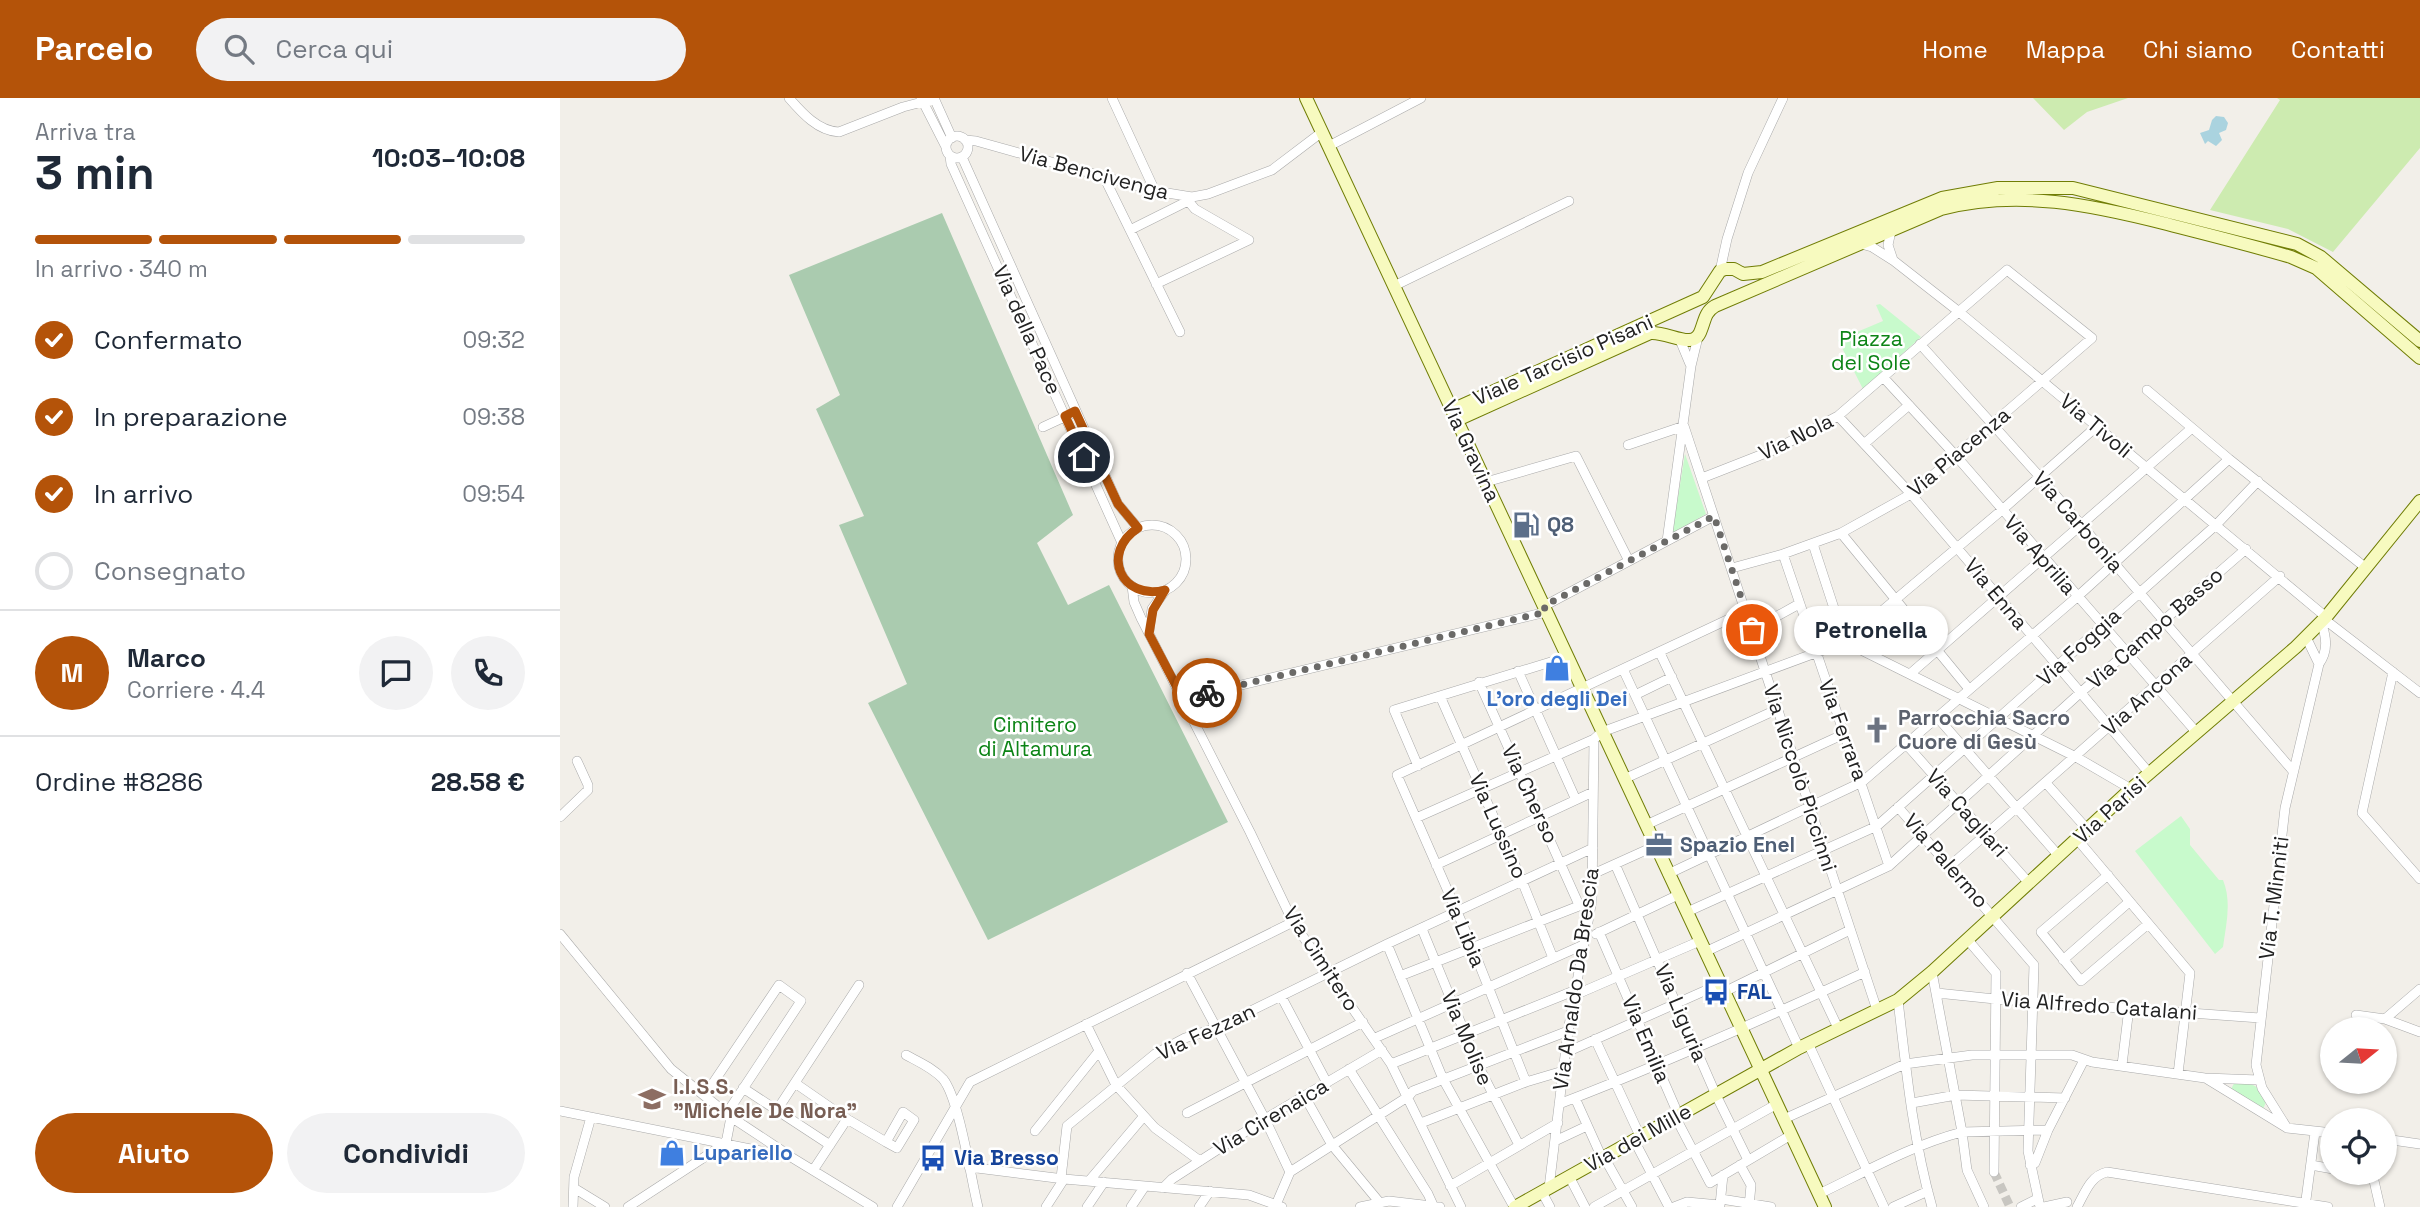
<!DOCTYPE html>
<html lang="it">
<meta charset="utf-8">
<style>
body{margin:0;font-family:"Space Grotesk",sans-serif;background:#f2f2f3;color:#1f2937;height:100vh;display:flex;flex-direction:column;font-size:26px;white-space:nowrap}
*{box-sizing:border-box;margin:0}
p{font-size:23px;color:#747a83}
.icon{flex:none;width:38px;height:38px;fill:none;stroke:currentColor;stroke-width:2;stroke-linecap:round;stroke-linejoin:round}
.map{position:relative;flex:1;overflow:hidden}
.drawer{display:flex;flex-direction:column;background:#fff;width:560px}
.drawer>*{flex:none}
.needle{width:46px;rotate:72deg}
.buttons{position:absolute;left:1760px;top:919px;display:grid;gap:14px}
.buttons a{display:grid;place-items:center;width:77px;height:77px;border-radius:50%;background:#fff;box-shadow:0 2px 5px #0004;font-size:35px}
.pin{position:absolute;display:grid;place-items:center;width:60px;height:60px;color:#fff;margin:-30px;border:4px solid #fff;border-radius:50%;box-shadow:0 2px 7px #0007}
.courier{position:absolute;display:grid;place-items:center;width:70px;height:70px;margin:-35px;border:5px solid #b45309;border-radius:50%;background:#fff;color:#222;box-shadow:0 2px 9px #0007}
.bubble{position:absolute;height:49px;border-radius:24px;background:#fff;box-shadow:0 2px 5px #0004;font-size:23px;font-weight:800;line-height:49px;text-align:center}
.head em{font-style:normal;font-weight:800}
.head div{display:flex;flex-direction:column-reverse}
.head{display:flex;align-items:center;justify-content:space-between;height:119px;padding:0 35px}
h1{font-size:46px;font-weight:800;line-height:52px}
.bar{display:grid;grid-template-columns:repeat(4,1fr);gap:10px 7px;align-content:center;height:84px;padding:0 35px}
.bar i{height:9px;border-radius:5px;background:#e0e1e3}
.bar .active{background:#b45309}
.bar p{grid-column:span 4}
.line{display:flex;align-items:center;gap:18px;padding:0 35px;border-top:2px solid #e0e1e3}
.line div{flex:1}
.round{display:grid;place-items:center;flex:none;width:74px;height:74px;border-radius:37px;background:#f2f2f3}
ol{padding:0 35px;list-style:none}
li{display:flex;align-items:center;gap:21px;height:77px}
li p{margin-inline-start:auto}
li .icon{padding:7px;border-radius:50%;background:#b45309;color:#fff;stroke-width:4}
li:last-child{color:#747a83}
li i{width:38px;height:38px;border:4px solid #e0e1e3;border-radius:50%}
.primary-button{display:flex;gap:14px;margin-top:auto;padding:14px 35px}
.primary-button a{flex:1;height:80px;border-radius:42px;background:#b45309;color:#fff;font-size:28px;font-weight:800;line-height:80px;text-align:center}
.primary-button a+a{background:#f2f2f3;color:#1f2937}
header{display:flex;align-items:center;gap:42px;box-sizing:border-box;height:98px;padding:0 35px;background:#b45309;color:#fff}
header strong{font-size:33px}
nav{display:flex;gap:38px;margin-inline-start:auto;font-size:24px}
.search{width:490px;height:63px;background:#f2f2f3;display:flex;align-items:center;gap:18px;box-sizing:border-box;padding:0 24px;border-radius:38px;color:#747a83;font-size:26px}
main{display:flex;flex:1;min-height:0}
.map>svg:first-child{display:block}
</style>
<header>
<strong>Parcelo</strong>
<div class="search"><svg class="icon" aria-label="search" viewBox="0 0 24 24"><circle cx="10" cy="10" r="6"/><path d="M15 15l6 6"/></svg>Cerca qui</div>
<nav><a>Home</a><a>Mappa</a><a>Chi siamo</a><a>Contatti</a></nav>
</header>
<main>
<section class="drawer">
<div class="head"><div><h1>3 min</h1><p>Arriva tra</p></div><em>10:03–10:08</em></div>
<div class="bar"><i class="active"></i><i class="active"></i><i class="active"></i><i></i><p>In arrivo · 340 m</p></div>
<ol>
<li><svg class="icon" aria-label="check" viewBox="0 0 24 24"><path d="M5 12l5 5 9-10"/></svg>Confermato<p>09:32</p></li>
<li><svg class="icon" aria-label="check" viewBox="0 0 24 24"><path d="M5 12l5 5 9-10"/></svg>In preparazione<p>09:38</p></li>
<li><svg class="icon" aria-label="check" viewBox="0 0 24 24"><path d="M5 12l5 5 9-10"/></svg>In arrivo<p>09:54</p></li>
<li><i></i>Consegnato</li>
</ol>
<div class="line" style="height:126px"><b class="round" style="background:#b45309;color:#fff">M</b><div><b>Marco</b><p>Corriere · 4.4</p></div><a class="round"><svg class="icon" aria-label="chat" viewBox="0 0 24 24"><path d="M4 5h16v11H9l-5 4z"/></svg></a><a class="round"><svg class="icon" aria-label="phone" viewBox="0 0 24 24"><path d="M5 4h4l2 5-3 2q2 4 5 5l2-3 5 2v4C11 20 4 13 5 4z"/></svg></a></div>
<div class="line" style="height:91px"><div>Ordine #8286</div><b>28.58 €</b></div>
<div class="primary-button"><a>Aiuto</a><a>Condividi</a></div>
</section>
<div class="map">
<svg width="1860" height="1109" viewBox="0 0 1860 1109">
<rect width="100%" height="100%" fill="#f2efe9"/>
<path fill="#cdebb0" d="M 1473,0 L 1568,0 L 1527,14 L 1504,32 Z
M 1717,0 L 1860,0 L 1860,50 L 1773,154 L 1728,131 L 1650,112 L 1720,2 Z"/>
<path fill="#aacbaf" d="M 382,115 L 513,417 L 477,445 L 508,507 L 549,487 L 668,724 L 428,842 L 308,605 L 347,586 L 279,427 L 304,418 L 256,311 L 280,297 L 229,177 Z"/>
<path fill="#c8facc" d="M 1320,206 L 1361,239 L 1303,291 L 1278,242 L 1323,223 L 1316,207 Z
M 1125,356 L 1146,416 L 1112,436 Z
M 1621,718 L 1630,731 L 1630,747 L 1659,782 L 1663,782 C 1672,804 1666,827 1663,849 L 1655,856 L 1575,753 Z
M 1675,984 C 1696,986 1697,986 1706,1004 L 1703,1011 L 1671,991 Z"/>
<path fill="#aad3df" d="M 1656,18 L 1664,19 L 1668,25 L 1666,32 L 1659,35 L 1662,42 L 1656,48 L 1648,43 L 1645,46 L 1640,35 L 1649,32 L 1652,22 Z"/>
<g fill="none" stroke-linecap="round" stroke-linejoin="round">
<path stroke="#c8c6c1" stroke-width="9" stroke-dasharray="9 4.5" stroke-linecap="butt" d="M 1434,1074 L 1450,1109"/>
<g stroke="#a9a9a9" stroke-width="10">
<path id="street" d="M 229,0 C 242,15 258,33 279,34 L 343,9 L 374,1
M 361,0 L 386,49
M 374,0 L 392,40
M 552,0 L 595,93
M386 49a11 11 0 1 1 22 0a11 11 0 1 1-22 0Z
M 405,42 L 416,43 L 595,93 L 632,99 L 648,96 L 712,72 L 762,34
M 769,48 L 861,0
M 390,58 L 391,66 L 562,445
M 402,59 L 558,406 L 578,430
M 544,79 L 620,234
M 625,99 L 635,111 L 689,142
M 570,132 L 628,103
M 1331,133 L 1328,147 L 1333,162
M 1301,146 L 1312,149 L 1334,163 L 1398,213 L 1766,519
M 1160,173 L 1167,141 L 1188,75 L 1223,0
M 596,186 L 689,142
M 834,188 L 1009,103
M 1120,242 L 1130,266
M 1360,246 L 1480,379 L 1733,673
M 1323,279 L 1396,358 L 1637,635
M 1587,292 L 1669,361 L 1806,470
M 1278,318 L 1351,396 L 1590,676
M 1124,328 L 1317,912
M 483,329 L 511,316
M 1304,346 L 1349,307
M 1068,347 L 1124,328
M 1142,380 L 1216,351 L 1278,318 L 1447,172 L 1532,240 L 1351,396 L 1281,435 L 1223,456 L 1172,470
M 926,384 L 1016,358 L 1069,463
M558 461a34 34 0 1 1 68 0a34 34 0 1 1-68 0Z
M 1281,435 L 1409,591
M 1107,443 L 1131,268 L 1138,239
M 1253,446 L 1285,544
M 1223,456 L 1329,768
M 572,488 L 574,504 L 581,520 L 690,734 L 733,824 L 831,966 L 901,1109
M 984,508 L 1154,418
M 1764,521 L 1860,595
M 1192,532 L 1239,506
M 589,534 L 592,511 L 605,493
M 1746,539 L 1759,566 C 1769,552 1766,538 1761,523
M 1285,544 L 1516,659 L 1571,691
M 1100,555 L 1278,930
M 1063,571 L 1239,950
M 958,573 L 1016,702
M 1833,574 L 1802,715 L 1860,781
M 1350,576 L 1632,330
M 919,584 L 1019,807
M 1075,597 L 1112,579
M 880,598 L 962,783 L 993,860
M 623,601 L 986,514
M 1377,619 L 1498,757
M 1346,646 L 1469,785
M 858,668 L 834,612 L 1007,559
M 1064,681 L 1218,611
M 1486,685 L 1527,731
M 1338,709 L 1474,867 L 1468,1053 L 1480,1109
M 0,719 L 28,692 L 28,687 L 17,663
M 856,720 L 1034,641
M 1086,727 L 1284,636
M 1517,741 L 1630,875 L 1618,976
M 1055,766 L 1156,997 L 1188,1062
M 876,767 L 1033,694
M 1390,768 L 1720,478
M 1033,776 L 1095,748
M 1108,776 L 1302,684 L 1517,499 L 1669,361
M 1548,777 L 1481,834 L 1521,883 L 1588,826
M 1127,814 L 1317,728 L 1656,427 L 1698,383
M 862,831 L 918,967 L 959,1047
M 1039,834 L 1115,1009 L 1118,1024 L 1150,1085 L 1231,1037
M 0,836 L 111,971 L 171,1019 L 227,1056
M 1036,836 L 1118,797
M 1407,841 L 1436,875 L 1434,1074
M 827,846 L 883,981 L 954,1109
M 1145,854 L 1329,768 L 1520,595 L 1686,451
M 1503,862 L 1569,804
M 1372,874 L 1402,1034 L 1407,1072 L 1424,1109
M 627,875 L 705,1021 L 730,1074
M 840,878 L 1024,806
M 1164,894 L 1290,832
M 1377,895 L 1435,901 L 1700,920
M 1015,897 L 1140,843
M 721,898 L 767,985
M 1338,902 C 1346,971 1353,1042 1372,1109
M 1796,917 L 1825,921 L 1860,934
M 1825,921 L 1860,891
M 526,926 L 556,987 L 595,1030 L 640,1063
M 815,940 L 1023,847
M 1035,941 L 1080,1038
M 1248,945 L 1324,1109
M 1007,954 L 1160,886
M 346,957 C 359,964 373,970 383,981 C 399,1000 411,1081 418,1109
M 831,966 L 1016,892
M 1562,967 L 1569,910
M 789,971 L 868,1096 L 873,1107
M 1647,981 L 1727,1030 L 1773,1035
M 966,984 L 912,848 L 837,677 L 1186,513
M 235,985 L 287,1021 L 326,1044
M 183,990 L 270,1047
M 145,997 L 219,887 L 241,903 L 167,1015
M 745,999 L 772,1047 L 820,1105
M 1015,1000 L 1042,1060
M 1352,1005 L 1396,997 L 1505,1000
M 999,1006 C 1103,966 1204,921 1305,874
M 217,1012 L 299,887
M 0,1013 L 231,1059 L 313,1109
M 343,1014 L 354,1022 L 337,1050 L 326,1044 Z
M 627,1015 L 803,924
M 1224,1021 L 1345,966 L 1412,957 L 1512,957 L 1532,964 L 1645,980 L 1699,982
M 861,1025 L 966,984 L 1003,973
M 1727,1030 L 1702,990 L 1696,967 L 1725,710 L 1759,566
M 475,1033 L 539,953
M 1825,1041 L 1860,1046
M 1074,1042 L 1109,1109
M 995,1043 L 1027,1028
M 1044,1059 L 1072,1109
M 1180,1067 L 1191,1087 L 1189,1109
M 1470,1067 L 1475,1065 L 1488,1032 L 1524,962
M 1751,1067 L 1773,1071
M 409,1069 L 504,1081 L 689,1097 L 722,1109
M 254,1071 L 287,1021
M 1797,1074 L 1812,1077
M 1812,1074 L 1820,1109
M 1009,1078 L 1025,1109
M 501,1080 L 507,1028 L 595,956 L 625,940 L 656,930 L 827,846 L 1033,750
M 529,1083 L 584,1018
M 890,1088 L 998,1025
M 14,1090 L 45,1109
M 603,1090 L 612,1081 L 705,1021 L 822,952
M 989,1090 L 1008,933 L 1032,802 L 1034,641 L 1042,634 L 1285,544 L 1442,412 L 1536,329
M 982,1094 L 990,1109
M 1259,1096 C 1305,1074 1352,1047 1402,1034 L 1488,1032
M 1161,1101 L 1211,1109
M 1160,1107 L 1163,1077
M 13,1109 L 14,1079 L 31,1019
M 68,1109 L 166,1045 L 171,1019
M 337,1109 L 410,984 L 733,824
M 486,1109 L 504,1081
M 527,1109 L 544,1084
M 571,1109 L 585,1088
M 639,1109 L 650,1093
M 715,1109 L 730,1074 L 849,998 L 853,993 L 1008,933
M 800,1109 L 829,1103 L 880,1109
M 1034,1109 L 1217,1006
M 1114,1109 L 1127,1104 L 1160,1107
M 1333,1109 L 1368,1093
M 1461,1109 L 1477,1101
M 1484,1109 L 1507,1104
M 1517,1109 C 1525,1095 1530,1078 1547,1074 L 1768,1109
M 1745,1109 L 1755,1034"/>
</g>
<g stroke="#707d05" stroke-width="14">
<path id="secondary" d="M 746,0 L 1265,1109
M 892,312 L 1143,199 L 1160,173 L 1165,171 L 1174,171 L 1183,176 L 1202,174 L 1382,100 L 1438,90 L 1513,90 L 1737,146 L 1761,159 L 1860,243
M 897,322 L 1090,235 C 1109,233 1134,254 1141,232 C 1145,222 1145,214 1155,208 L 1381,111 C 1458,91 1532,107 1607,126 C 1649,137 1690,147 1731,159 L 1756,170 L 1860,260
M 955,1109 L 1239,950 L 1338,902 L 1372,874 L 1571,691 L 1736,549 L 1766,519 L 1860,403"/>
</g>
<use href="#street" stroke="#fff" stroke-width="9"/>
<use href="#secondary" stroke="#f7fabf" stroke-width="12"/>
</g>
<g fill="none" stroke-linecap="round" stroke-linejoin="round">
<path stroke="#6b6a68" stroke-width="7" stroke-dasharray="0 12.6" d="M 647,595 L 986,514 L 984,508 L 1154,418 L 1192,532"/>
<path stroke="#b45309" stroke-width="9" d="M 524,359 L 505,318 L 515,313 L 558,406 L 578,430 C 540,455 561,503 605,492 L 593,512 L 589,536 L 623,601 L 647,595"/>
</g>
<defs>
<g id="fuel-bare" transform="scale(2.1)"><path d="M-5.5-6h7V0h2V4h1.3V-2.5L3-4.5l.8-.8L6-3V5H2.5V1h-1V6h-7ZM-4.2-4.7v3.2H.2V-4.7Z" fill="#5c6f8a" stroke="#fff" stroke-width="2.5" paint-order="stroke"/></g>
<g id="shop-bare" transform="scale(2.1)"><path d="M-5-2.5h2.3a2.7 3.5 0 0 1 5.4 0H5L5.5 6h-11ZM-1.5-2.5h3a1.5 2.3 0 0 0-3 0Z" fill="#3f7fe0" stroke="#fff" stroke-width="2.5" paint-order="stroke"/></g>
<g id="church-bare" transform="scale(2.1)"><path d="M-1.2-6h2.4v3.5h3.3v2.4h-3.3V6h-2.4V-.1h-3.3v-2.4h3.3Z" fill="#6b7280" stroke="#fff" stroke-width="2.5" paint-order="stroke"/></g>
<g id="office-bare" transform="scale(2.1)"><path d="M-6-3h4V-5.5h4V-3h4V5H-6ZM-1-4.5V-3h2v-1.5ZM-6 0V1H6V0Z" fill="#5c6f8a" stroke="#fff" stroke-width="2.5" paint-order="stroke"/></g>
<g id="bus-bare" transform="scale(2.1)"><path d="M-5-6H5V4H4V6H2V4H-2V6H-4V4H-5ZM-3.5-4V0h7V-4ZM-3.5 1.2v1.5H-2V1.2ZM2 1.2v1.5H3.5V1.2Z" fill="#1a4fb4" stroke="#fff" stroke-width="2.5" paint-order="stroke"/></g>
<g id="school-bare" transform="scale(2.1)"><path d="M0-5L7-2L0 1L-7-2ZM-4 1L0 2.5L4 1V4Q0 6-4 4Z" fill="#8d6e63" stroke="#fff" stroke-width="2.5" paint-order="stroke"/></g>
</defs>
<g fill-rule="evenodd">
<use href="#fuel-bare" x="966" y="427"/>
<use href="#shop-bare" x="997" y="570"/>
<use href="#church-bare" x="1317" y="632"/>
<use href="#office-bare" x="1099" y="747"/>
<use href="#bus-bare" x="1156" y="894"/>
<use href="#school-bare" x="92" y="1001"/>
<use href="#shop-bare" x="112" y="1055"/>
<use href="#bus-bare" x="373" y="1060"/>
</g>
<g text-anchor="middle" stroke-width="5" stroke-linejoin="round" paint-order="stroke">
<g font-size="21" fill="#222" stroke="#fff">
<text transform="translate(534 75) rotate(15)" y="7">Via Bencivenga</text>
<text transform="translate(467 232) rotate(66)" y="7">Via della Pace</text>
<text transform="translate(1003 262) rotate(-24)" y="7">Viale Tarcisio Pisani</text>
<text transform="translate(1536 328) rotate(40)" y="7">Via Tivoli</text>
<text transform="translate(1236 339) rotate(-26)" y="7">Via Nola</text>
<text transform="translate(911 353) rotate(65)" y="7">Via Gravina</text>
<text transform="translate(1399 354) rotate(-40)" y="7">Via Piacenza</text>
<text transform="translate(1518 424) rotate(49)" y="7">Via Carbonia</text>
<text transform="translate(1480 457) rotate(49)" y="7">Via Aprilia</text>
<text transform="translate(1436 496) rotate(50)" y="7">Via Enna</text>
<text transform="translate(1595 530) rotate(-41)" y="7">Via Campo Basso</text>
<text transform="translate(1519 549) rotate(-42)" y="7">Via Foggia</text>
<text transform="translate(1587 596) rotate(-42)" y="7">Via Ancona</text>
<text transform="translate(1283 632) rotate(70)" y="7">Via Ferrara</text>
<text transform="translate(1240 680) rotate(72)" y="7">Via Niccolò Piccinni</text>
<text transform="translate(970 696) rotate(65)" y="7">Via Cherso</text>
<text transform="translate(1550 712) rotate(-42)" y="7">Via Parisi</text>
<text transform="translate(1407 715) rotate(48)" y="7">Via Cagliari</text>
<text transform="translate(938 728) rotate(66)" y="7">Via Lussino</text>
<text transform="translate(1386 763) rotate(49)" y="7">Via Palermo</text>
<text transform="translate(1714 800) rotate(-83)" y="7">Via T. Minniti</text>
<text transform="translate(903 830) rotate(67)" y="7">Via Libia</text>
<text transform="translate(761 861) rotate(57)" y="7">Via Cimitero</text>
<text transform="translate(1016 881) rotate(-82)" y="7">Via Arnaldo Da Brescia</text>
<text transform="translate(1539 908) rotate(4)" y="7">Via Alfredo Catalani</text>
<text transform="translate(1121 915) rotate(67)" y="7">Via Liguria</text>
<text transform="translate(646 934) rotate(-25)" y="7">Via Fezzan</text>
<text transform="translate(907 940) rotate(67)" y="7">Via Molise</text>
<text transform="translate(1086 941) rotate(67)" y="7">Via Emilia</text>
<text transform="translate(711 1019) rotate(-31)" y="7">Via Cirenaica</text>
<text transform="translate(1078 1040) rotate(-29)" y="7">Via dei Mille</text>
</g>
<g font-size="21" fill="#0c8416" stroke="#fff">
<text x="1311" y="248">Piazza<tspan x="1311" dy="24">del Sole</tspan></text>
<text x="475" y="634">Cimitero<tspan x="475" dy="24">di Altamura</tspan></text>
</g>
<g font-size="21" font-weight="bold" fill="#4e5e75" stroke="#fff" text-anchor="start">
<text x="987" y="434">Q8</text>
<text x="1120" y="754">Spazio Enel</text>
</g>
<g font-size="21" font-weight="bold" fill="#366cbe" stroke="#fff">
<text x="997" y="608">L'oro degli Dei</text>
<text x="133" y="1062" text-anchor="start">Lupariello</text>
</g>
<g font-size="21" font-weight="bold" fill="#5b616d" stroke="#fff" text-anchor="start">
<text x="1338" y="627">Parrocchia Sacro<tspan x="1338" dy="24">Cuore di Gesù</tspan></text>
</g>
<g font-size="21" font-weight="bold" fill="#164399" stroke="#fff" text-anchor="start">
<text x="1177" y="901">FAL</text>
<text x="394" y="1067">Via Bresso</text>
</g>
<g font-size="21" font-weight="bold" fill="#785e54" stroke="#fff" text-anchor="start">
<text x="113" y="996">I.I.S.S.<tspan x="113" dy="24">"Michele De Nora"</tspan></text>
</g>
</g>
</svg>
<div class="buttons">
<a><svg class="needle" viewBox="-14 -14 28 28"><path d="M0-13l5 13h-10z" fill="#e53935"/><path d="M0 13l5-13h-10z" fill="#747a83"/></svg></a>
<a><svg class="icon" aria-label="locate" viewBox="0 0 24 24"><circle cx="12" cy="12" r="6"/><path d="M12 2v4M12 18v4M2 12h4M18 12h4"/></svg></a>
</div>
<div class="pin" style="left:1192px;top:532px;background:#ea580c"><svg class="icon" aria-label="bag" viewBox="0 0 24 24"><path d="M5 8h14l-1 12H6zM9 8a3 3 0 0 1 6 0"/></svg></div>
<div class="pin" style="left:524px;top:359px;background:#1f2937"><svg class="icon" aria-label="home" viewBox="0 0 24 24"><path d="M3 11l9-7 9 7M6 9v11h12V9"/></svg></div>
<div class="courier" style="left:647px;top:595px"><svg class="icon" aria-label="bike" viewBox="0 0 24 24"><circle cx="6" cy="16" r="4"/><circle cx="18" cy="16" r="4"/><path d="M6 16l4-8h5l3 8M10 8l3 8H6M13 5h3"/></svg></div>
<div class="bubble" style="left:1234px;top:508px;width:154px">Petronella</div>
</div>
</main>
